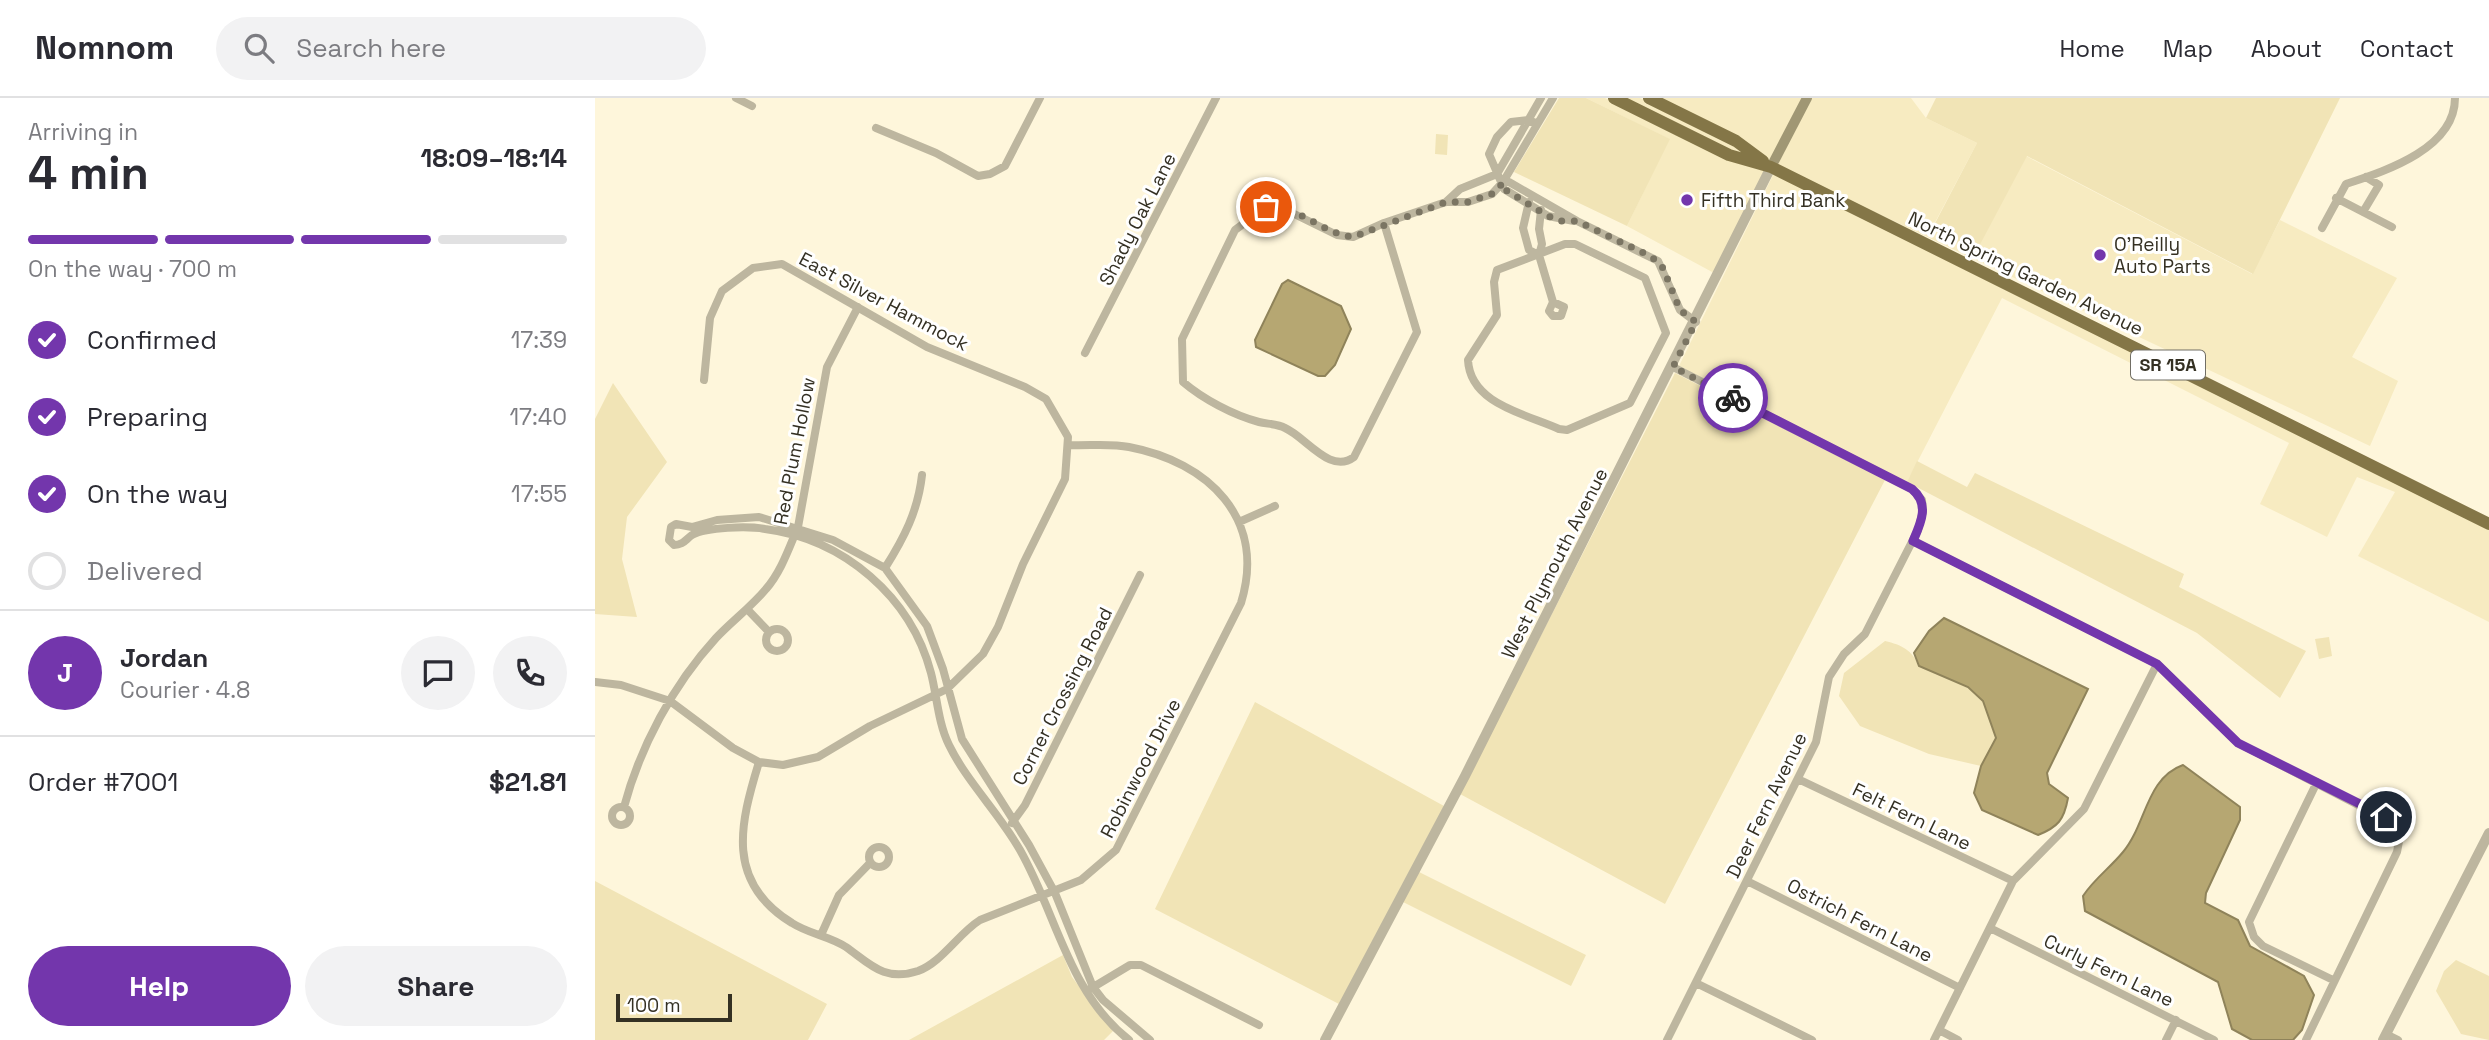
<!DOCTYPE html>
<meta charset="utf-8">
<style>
body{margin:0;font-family:"Space Grotesk",sans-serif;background:#f2f2f3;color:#2b2b33;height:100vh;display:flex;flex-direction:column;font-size:26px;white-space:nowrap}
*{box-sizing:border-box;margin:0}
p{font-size:23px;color:#7c7c81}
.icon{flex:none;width:38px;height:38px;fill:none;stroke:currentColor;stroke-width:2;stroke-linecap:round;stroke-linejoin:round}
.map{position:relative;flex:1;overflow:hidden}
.drawer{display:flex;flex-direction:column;background:#fff;width:595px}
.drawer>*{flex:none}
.scale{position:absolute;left:21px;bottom:18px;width:116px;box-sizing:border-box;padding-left:7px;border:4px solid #343023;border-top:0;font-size:19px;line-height:24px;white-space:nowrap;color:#343023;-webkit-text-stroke:5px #fff;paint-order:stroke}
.pin{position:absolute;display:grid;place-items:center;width:60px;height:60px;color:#fff;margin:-30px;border:4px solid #fff;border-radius:50%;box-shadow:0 2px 7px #0007}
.courier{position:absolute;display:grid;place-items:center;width:70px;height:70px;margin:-35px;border:5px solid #7336ac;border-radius:50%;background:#fff;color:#222;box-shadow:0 2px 9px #0007}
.headline em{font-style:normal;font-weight:600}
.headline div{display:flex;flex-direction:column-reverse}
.headline{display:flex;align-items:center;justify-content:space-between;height:119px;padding:0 28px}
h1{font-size:46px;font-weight:600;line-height:52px}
.bar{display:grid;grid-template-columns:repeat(4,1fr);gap:10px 7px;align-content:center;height:84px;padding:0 28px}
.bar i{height:9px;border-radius:5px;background:#e1e1e2}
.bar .current{background:#7336ac}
.bar p{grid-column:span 4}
.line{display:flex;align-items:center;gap:18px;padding:0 28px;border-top:2px solid #e1e1e2}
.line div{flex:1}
.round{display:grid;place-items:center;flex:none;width:74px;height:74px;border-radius:37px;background:#f2f2f3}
ol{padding:0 28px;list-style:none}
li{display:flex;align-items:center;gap:21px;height:77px}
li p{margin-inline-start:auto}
li .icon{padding:7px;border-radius:50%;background:#7336ac;color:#fff;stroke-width:4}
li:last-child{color:#7c7c81}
li i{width:38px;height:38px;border:4px solid #e1e1e2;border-radius:50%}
.primary-button{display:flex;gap:14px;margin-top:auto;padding:14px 28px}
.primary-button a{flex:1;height:80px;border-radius:42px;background:#7336ac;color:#fff;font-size:28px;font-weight:600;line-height:80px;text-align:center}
.primary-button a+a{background:#f2f2f3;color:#2b2b33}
header{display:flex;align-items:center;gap:42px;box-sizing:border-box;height:98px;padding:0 35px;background:#fff;border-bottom:2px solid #e1e1e2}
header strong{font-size:33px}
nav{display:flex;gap:38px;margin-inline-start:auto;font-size:24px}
.search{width:490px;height:63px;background:#f2f2f3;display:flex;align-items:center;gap:18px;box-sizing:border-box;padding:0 24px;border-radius:38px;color:#7c7c81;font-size:26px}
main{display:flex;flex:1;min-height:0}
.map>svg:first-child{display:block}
</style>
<header>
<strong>Nomnom</strong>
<div class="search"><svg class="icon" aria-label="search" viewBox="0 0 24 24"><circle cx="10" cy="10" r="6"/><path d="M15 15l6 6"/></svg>Search here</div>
<nav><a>Home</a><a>Map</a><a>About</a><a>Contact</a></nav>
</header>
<main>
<section class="drawer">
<div class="headline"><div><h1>4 min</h1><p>Arriving in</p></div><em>18:09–18:14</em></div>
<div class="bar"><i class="current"></i><i class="current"></i><i class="current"></i><i></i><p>On the way · 700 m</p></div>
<ol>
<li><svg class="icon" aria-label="check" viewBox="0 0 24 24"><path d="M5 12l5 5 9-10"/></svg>Confirmed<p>17:39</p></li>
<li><svg class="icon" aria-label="check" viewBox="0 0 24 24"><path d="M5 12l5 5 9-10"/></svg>Preparing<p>17:40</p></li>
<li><svg class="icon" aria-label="check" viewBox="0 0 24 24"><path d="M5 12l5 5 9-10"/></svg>On the way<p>17:55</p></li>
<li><i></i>Delivered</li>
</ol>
<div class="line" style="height:126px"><b class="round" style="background:#7336ac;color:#fff">J</b><div><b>Jordan</b><p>Courier · 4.8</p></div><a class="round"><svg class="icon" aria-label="chat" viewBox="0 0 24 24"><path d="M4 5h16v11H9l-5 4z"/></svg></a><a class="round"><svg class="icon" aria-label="phone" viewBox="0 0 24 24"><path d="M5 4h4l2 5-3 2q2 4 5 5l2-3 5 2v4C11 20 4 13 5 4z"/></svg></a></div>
<div class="line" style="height:91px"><div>Order #7001</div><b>$21.81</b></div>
<div class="primary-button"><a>Help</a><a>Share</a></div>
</section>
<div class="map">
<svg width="1894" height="942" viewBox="0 0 1894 942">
<rect width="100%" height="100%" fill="#fef6db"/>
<path fill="#f7ebc1" d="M 991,0 L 1010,0 L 1132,60 L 1170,71 L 1119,175 L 1032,128 L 1074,41 Z
M 1028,0 L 1045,0 L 1138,46 L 1156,59 L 1136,53 Z
M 1063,0 L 1207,0 L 1174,63 Z
M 1217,0 L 1316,0 L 1331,20 L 1382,45 L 1337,130 L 1380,153 L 1431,58 L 1657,176 L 1685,122 L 1802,180 L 1757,259 L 1803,283 L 1775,348 L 1182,68 Z
M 1179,75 L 1894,431 L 1894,524 L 1763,458 L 1800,394 L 1762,379 L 1732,439 L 1665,406 L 1694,345 L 1407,200 L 1312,384 L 1084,268 Z"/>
<path fill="#f1e4b6" d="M 964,0 L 991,0 L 1075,41 L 1032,128 L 919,74 Z
M 1341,0 L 1745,0 L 1658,176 L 1432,58 L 1381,154 L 1337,131 L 1382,45 L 1331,20 Z
M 841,36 L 853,37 L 852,57 L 840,56 Z
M 1080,275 L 1290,382 L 1070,806 L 865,696 Z
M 18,285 L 72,364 L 32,419 L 27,461 L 42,519 L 0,516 L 0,321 Z
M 1322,363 L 1372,389 L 1380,375 L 1589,476 L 1584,489 L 1711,553 L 1685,600 L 1602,535 L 1312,384 Z
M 1734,539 L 1737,558 L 1724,561 L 1720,541 Z
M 1290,543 C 1307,547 1317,552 1324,568 L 1373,589 L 1388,603 L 1401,640 L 1386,668 L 1334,656 L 1265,628 L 1244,598 L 1249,575 Z
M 660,604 L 849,708 L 744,906 L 560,811 Z
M 824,774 L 991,857 L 976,888 L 808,804 Z
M 0,783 L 232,906 L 213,942 L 0,942 Z
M 468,857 L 477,879 L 518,933 L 509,942 L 314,942 Z
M 1861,862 L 1894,878 L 1894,942 L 1866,936 L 1841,893 L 1849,873 Z"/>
<path fill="#b6a772" stroke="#8f835a" stroke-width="2" d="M 693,182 L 746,208 L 756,231 L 740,267 L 730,278 L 723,278 L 661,249 L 660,242 L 687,186 Z
M 1349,520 L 1493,591 L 1452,675 L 1454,686 L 1473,700 C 1469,722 1463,729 1443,737 L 1387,712 L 1379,695 L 1386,668 L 1401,640 L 1388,603 L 1373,589 L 1324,568 L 1319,555 L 1334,533 Z
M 1588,667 L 1645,709 L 1645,722 L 1611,795 L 1610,805 L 1643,822 L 1655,848 L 1709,878 L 1719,897 L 1707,932 L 1698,942 L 1657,942 L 1637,931 L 1623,884 L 1490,813 L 1488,798 C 1499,781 1515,770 1528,754 C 1551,727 1551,680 1588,667 Z"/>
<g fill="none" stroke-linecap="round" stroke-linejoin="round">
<path stroke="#bdb69f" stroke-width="8" d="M 141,0 L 157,8
M 941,25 L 933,22 L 916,24 L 902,39 L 894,56 L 909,91 L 953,118 L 979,123
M 281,30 L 341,55 L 383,78 L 395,76 L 410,68 L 445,0
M 908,84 L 914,84 L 982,123 L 1063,163 L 1085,212 L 1101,224
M 1741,100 L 1797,129
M 851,104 L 865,91 L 902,76 L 946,0
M 934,104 L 928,130 L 934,152 L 944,157
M 683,108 L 742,137 L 758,139 L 789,125 L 822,234 L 759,359 C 735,377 711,339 690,330 C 683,326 672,326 664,324 C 638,317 608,301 588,284 L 587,241 L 640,132 L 671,109 Z
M 946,112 L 944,131 L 947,146 L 944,157 L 958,204 L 954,213 L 958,218 L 966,218 L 969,209 L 958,204
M 1768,114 L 1784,87 L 1771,79
M 789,125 L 851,104 L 873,104 L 897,96 L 908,84 L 958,0
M 1727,130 L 1751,86 C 1790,73 1860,51 1860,0
M 970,146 L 980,146 L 1050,180 L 1071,235 L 1035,305 L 972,332 L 964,331 C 931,316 875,306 873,262 L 902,217 L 899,184 L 902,172 Z
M 490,255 L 621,0
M 644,424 L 680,408
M 1318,443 L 1562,566 L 1643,645 L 1800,726 L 1805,738 L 1802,754 L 1711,942
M 290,470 C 309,440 323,413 327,377
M 152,511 L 174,534
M171 542a11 11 0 1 1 22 0a11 11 0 1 1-22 0Z
M 0,584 L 26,587 L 75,603 L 138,650 L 164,664 L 188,667 L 223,659 L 275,628 L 352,591 L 388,556 L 403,529 L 428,466 L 470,381 L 473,339 L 451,301 L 430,289 L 332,249 L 187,166 L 158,170 L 127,193 L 115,220 L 109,282
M 164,664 C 145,726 130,784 197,825 C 214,836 234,838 251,849 C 275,866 289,884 323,873 C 347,864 363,836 385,822 L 486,782 L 521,752 L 646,505 C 672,420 613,364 534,349 C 515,345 493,348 474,347
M 1203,681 L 1418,783
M 1722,684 L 1654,824 L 1659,839 L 1668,848 L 1738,882
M17 718a9 9 0 1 1 18 0a9 9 0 1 1-18 0Z
M 29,709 C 45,649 78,587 121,540 C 137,523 156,509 171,491 C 186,474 194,450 203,429 L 232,269 L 263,209
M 417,725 L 430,707 L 545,477
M274 759a10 10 0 1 1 20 0a10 10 0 1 1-20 0Z
M 1152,783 L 1365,890
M 1395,830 L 1619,942
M 226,837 L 244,797 L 275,765
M 1101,885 L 1217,942
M 495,891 L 535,867 L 546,867 L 664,927
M 1344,932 L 1363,942
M 1791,936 L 1803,942
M 534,942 C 473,894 462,817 425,752 C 404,715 372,684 354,647 C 343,625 342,598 336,575 C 316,499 249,441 170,431 C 153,428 112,429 97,437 C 90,442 88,447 79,447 L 74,442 L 76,429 L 81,426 L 97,429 L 122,422 L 164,419 L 238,442 L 290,470 L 332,528 L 348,571 L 367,641 L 434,747 L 460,795 L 498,889 L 508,902 L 555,942
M 1072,942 L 1221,644 L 1234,579 L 1249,556 L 1270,536 L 1323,432 L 1328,413 L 1327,402 L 1317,391 L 1078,269
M 1339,942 L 1418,783 L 1489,711 L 1562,566
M 1571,942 L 1581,922"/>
<path stroke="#bdb69f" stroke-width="10" d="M 730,942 L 870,678 L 1176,69
M 1788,942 L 1894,735"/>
<path stroke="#a09774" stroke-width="10" d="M 1176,69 L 1212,0"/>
<path stroke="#847647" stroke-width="12" d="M 1019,0 L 1134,57 L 1176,69 L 1894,426
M 1054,0 L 1141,43 L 1168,63"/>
</g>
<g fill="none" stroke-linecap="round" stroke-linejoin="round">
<path stroke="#7b7563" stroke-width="7" stroke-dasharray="0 12.6" d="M 671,109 C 701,106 728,136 758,139 L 851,104 L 873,104 L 897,96 L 908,85 L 909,91 L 953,118 L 966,123 L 982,123 L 1057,159 L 1068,170 L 1085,212 L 1101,224 L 1078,269 L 1138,300"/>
<path stroke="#7336ac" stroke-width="9" d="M 1138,300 L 1317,391 C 1335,406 1326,425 1318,443 L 1562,566 L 1643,645 L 1791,719"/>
</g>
<g fill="#7336ac" stroke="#fff" stroke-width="2.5">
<circle cx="1092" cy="102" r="7"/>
<circle cx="1505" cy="157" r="7"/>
</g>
<g text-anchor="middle" stroke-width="6" stroke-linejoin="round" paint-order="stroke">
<rect fill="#fff" stroke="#716e65" stroke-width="2" x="1536" y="252.5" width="74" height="29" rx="5"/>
<g font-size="18" font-weight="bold" fill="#343023">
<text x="1573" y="273">SR 15A</text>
</g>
<g font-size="19" fill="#343023" stroke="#fff" text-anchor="start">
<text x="1106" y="109">Fifth Third Bank</text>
<text x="1519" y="153">O'Reilly<tspan x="1519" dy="22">Auto Parts</tspan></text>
</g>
<g font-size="19" fill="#343023" stroke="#fff">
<text transform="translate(542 121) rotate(-63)" y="7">Shady Oak Lane</text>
<text transform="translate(1431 175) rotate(26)" y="7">North Spring Garden Avenue</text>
<text transform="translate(289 203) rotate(28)" y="7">East Silver Hammock</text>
<text transform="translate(199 353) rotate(-79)" y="7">Red Plum Hollow</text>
<text transform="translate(959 465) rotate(-63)" y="7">West Plymouth Avenue</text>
<text transform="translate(467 598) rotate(-63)" y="7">Corner Crossing Road</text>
<text transform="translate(545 670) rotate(-63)" y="7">Robinwood Drive</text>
<text transform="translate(1171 707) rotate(-64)" y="7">Deer Fern Avenue</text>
<text transform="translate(1317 718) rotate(26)" y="7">Felt Fern Lane</text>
<text transform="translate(1265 822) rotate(27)" y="7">Ostrich Fern Lane</text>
<text transform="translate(1514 872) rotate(26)" y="7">Curly Fern Lane</text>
</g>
</g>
</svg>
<div class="scale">100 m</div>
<div class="pin" style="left:671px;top:109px;background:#ea580c"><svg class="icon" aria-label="bag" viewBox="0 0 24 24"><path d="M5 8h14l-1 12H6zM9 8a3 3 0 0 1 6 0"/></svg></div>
<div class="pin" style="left:1791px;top:719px;background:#1f2937"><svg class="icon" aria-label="home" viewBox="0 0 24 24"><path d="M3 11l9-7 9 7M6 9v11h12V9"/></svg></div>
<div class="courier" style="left:1138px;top:300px"><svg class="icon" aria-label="bike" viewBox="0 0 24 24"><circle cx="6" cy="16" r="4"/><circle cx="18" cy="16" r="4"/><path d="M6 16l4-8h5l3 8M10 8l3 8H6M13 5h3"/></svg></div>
</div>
</main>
